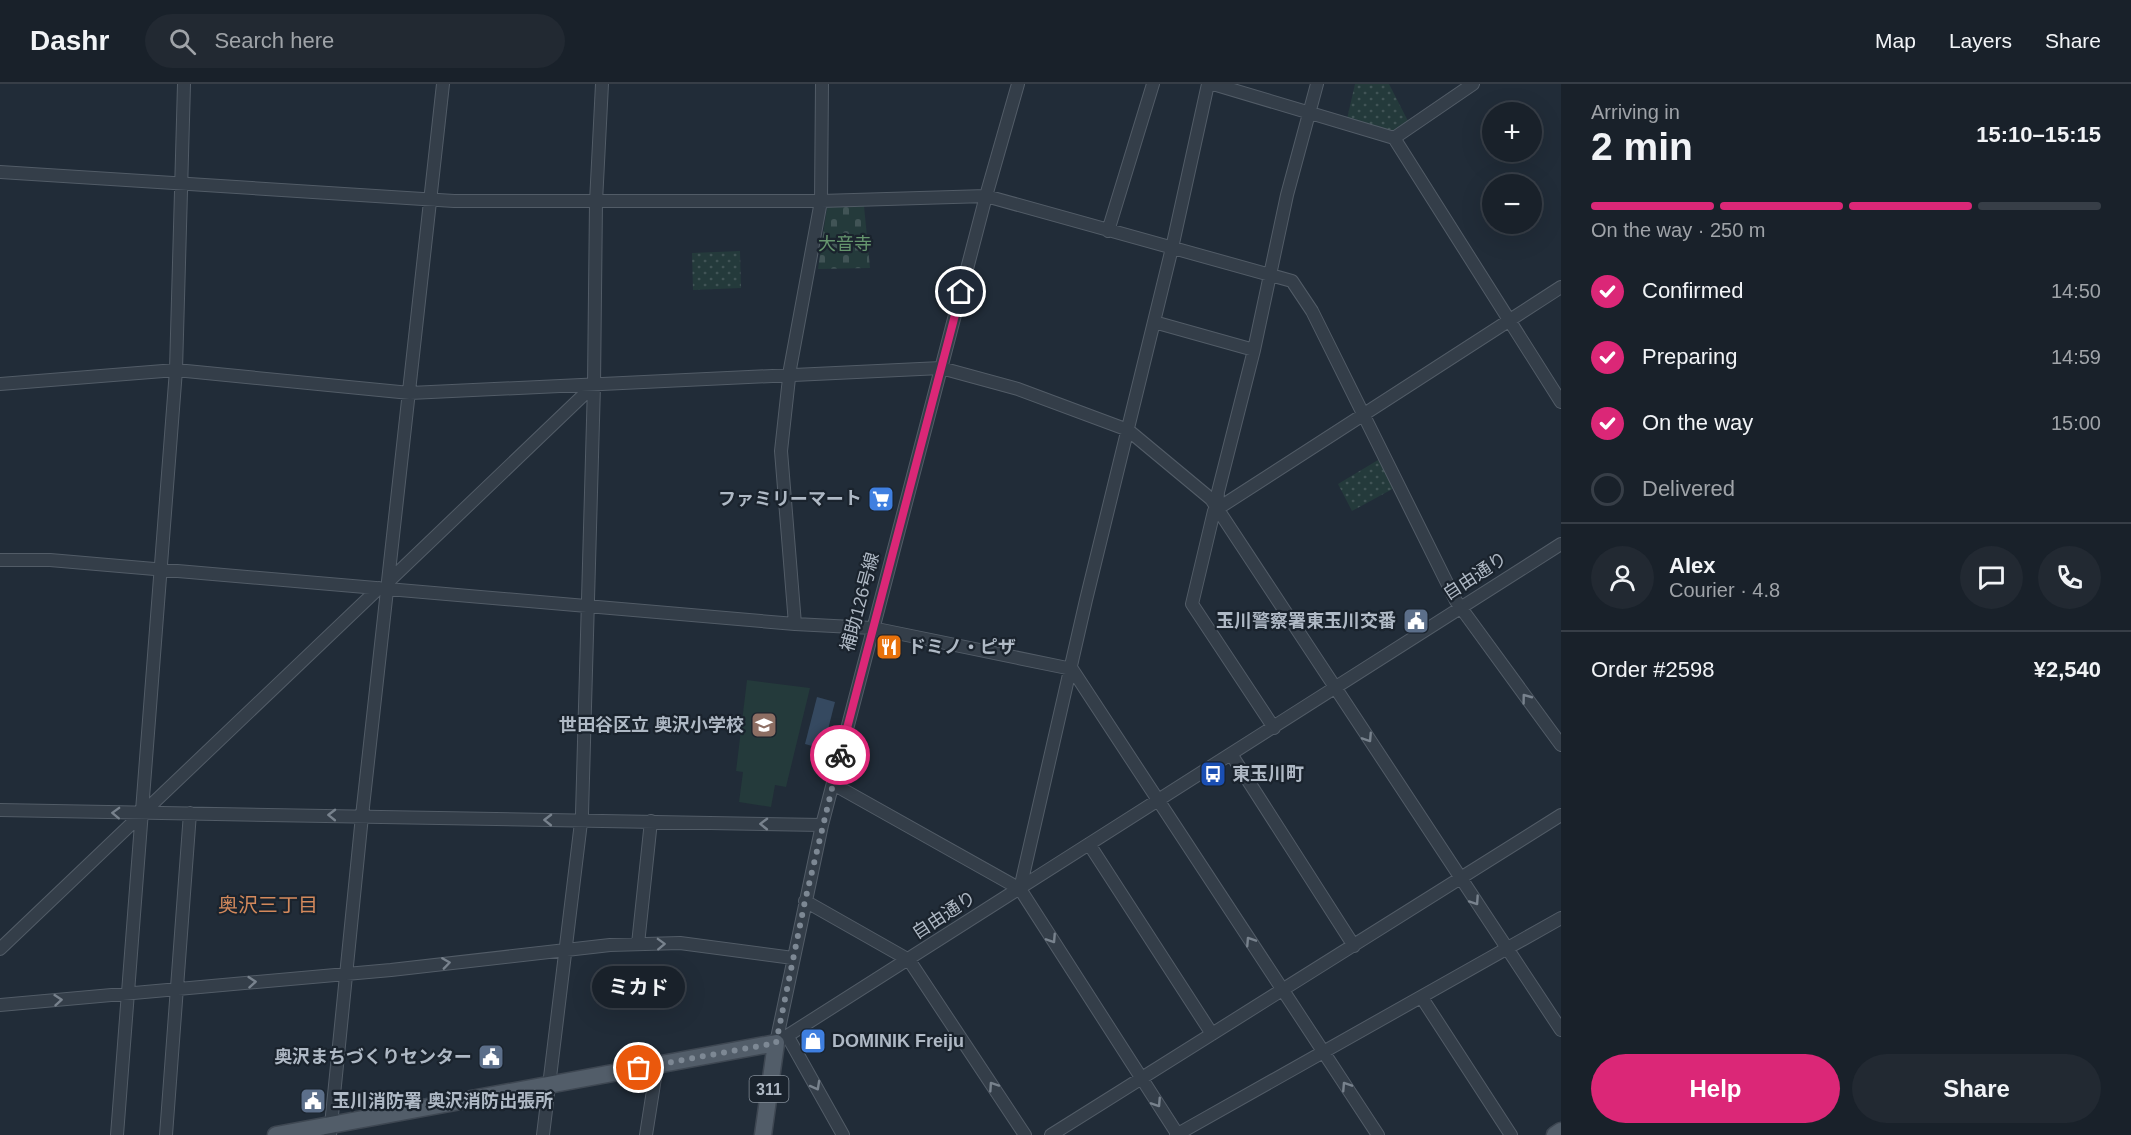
<!DOCTYPE html>
<meta charset="utf-8">
<style>
body{margin:0;font-family:Helvetica,"Noto Sans JP",sans-serif;background:#222932;color:#f1f3f6;height:100vh;display:flex;flex-direction:column;font-size:22px;white-space:nowrap}
*{box-sizing:border-box;margin:0}
p{font-size:20px;color:#9fa3a8}
.icon{flex:none;width:33px;height:33px;fill:none;stroke:currentColor;stroke-width:2;stroke-linecap:round;stroke-linejoin:round}
.map{position:relative;flex:1;overflow:hidden}
.details{display:flex;flex-direction:column;background:#19212a;width:570px}
.details>*{flex:none}
.tools{position:absolute;left:1482px;top:18px;display:grid;gap:12px}
.tools a{display:grid;place-items:center;width:60px;height:60px;border-radius:50%;background:#19212a;box-shadow:0 6px 24px #0002,0 0 0 2px #373e47;font-size:30px}
.pin{position:absolute;display:grid;place-items:center;width:51px;height:51px;color:#fff;margin:-26px;border:3px solid #fff;border-radius:50%;box-shadow:0 2px 6px #0007}
.courier{position:absolute;display:grid;place-items:center;width:60px;height:60px;margin:-30px;border:4px solid #db2777;border-radius:50%;background:#fff;color:#222;box-shadow:0 2px 8px #0007}
.bubble{position:absolute;height:42px;border-radius:21px;background:#19212a;box-shadow:0 6px 24px #0002,0 0 0 2px #373e47;font-size:20px;font-weight:700;line-height:42px;text-align:center}
.head em{font-style:normal;font-weight:700}
.head div{display:flex;flex-direction:column-reverse}
.head{display:flex;align-items:center;justify-content:space-between;height:102px;padding:0 30px}
h1{font-size:39px;font-weight:700;line-height:45px}
.bar{display:grid;grid-template-columns:repeat(4,1fr);gap:9px 6px;align-content:center;height:72px;padding:0 30px}
.bar i{height:8px;border-radius:4px;background:#373e47}
.bar .current{background:#db2777}
.bar p{grid-column:span 4}
.line{display:flex;align-items:center;gap:15px;padding:0 30px;border-top:2px solid #373e47}
.line div{flex:1}
.round{display:grid;place-items:center;flex:none;width:63px;height:63px;border-radius:32px;background:#222932}
ol{padding:0 30px;list-style:none}
li{display:flex;align-items:center;gap:18px;height:66px}
li p{margin-inline-start:auto}
li .icon{padding:6px;border-radius:50%;background:#db2777;color:#fff;stroke-width:4}
li:last-child{color:#9fa3a8}
li i{width:33px;height:33px;border:3px solid #373e47;border-radius:50%}
.button{display:flex;gap:12px;margin-top:auto;padding:12px 30px}
.button a{flex:1;height:69px;border-radius:36px;background:#db2777;color:#fff;font-size:24px;font-weight:700;line-height:69px;text-align:center}
.button a+a{background:#222932;color:#f1f3f6}
header{display:flex;align-items:center;gap:36px;box-sizing:border-box;height:84px;padding:0 30px;background:#19212a;border-bottom:2px solid #373e47}
header strong{font-size:28px}
nav{display:flex;gap:33px;margin-inline-start:auto;font-size:21px}
.search{width:420px;height:54px;background:#222932;display:flex;align-items:center;gap:15px;box-sizing:border-box;padding:0 21px;border-radius:33px;color:#9fa3a8;font-size:22px}
main{display:flex;flex:1;min-height:0}
.map>svg:first-child{display:block}
</style>
<header>
<strong>Dashr</strong>
<div class="search"><svg class="icon" aria-label="search" viewBox="0 0 24 24"><circle cx="10" cy="10" r="6"/><path d="M15 15l6 6"/></svg>Search here</div>
<nav><a>Map</a><a>Layers</a><a>Share</a></nav>
</header>
<main>
<div class="map">
<svg width="1561" height="1051" viewBox="0 0 1561 1051">
<defs>
<pattern id="grass-dots" width="8" height="8" patternUnits="userSpaceOnUse" patternTransform="scale(1.5)"><rect width="8" height="8" fill="#243a3b"/><path d="M2 2h.1M6 6h.1" fill="none" stroke="#415456" stroke-width="1.8" stroke-linecap="round"/></pattern>
<pattern id="cemetery-stones" width="16" height="16" patternUnits="userSpaceOnUse" patternTransform="scale(1.5)"><rect width="16" height="16" fill="#243a3b"/><path d="M2 7V4a2 2 0 0 1 4 0v3zM10 15v-3a2 2 0 0 1 4 0v3z" fill="#415456"/></pattern>
</defs>
<rect width="100%" height="100%" fill="#212c38"/>
<path fill="url(#grass-dots)" d="M 1355,0 L 1389,0 L 1408,37 L 1391,48 L 1347,35 Z
M 740,167 L 741,204 L 693,206 L 692,169 Z
M 1383,373 L 1398,402 L 1352,427 L 1338,400 Z"/>
<path fill="url(#cemetery-stones)" d="M 864,122 L 870,184 L 818,185 L 827,123 Z"/>
<path fill="#243a3b" d="M 747,596 L 810,604 L 786,703 L 775,701 L 771,723 L 739,718 L 743,688 L 736,687 Z"/>
<path fill="#354960" d="M 817,613 L 835,618 L 823,665 L 805,660 Z"/>
<g fill="none" stroke-linecap="round" stroke-linejoin="round">
<g stroke="#525c67" stroke-width="14">
<path id="minor" d="M 1213,0 L 1394,54 L 1561,318
M 1394,54 L 1473,0
M 0,88 L 454,117 L 821,117 L 986,112 L 1292,197 L 1312,227 L 1456,517 L 1561,661
M 1108,147 L 1153,0
M 1154,238 L 1254,266
M 0,300 L 176,286 L 410,309 L 941,284 L 1018,305 L 1128,346 L 1211,415 L 1561,946
M 1217,424 L 1218,408 L 1254,266 L 1287,111 L 1317,0
M 0,476 L 50,476 L 795,540 L 872,544 L 1072,585 L 1378,1051
M 388,498 L 594,301
M 795,540 L 781,367 L 790,285 L 821,117 L 822,0
M 1274,644 L 1192,520 L 1214,427 L 1561,203
M 1231,670 L 1354,862
M 833,700 L 1020,805 L 1178,1051
M 0,726 L 822,741
M 1089,760 L 1212,950
M 1020,805 L 1086,516 L 1172,164 L 1208,0
M 805,817 L 909,876 L 1025,1051
M 638,860 L 651,737
M 0,865 L 379,504
M 1422,914 L 1511,1051
M 0,921 L 391,886 L 610,861 L 680,859 L 793,874
M 788,953 L 843,1051
M 776,959 L 822,741 L 986,112 L 1018,0
M 776,959 L 1561,460
M 117,1051 L 176,286 L 184,0
M 166,1051 L 190,729
M 330,1051 L 362,732 L 443,0
M 543,1051 L 582,730 L 594,301 L 596,118 L 602,0
M 646,1051 L 657,981
M 1051,1051 L 1561,731
M 1176,1051 L 1561,834"/>
</g>
<g stroke="#3e4752" stroke-width="19">
<path id="major" d="M 276,1051 L 776,959 L 763,1051
M 1555,1051 L 1561,1047"/>
</g>
<use href="#minor" stroke="#343e49" stroke-width="12"/>
<use href="#major" stroke="#525d69" stroke-width="16"/>
</g>
<defs><path id="oneway-chevron" d="M-2-3.5L2.5 0L-2 3.5" fill="none" stroke-width="1.6" stroke-linecap="round" stroke-linejoin="round" transform="scale(1.5)"/></defs>
<g stroke="#78828d">
<use href="#oneway-chevron" transform="translate(1526 614) rotate(-127)"/>
<use href="#oneway-chevron" transform="translate(1368 654) rotate(57)"/>
<use href="#oneway-chevron" transform="translate(116 729) rotate(-178)"/>
<use href="#oneway-chevron" transform="translate(332 731) rotate(-179)"/>
<use href="#oneway-chevron" transform="translate(548 736) rotate(-179)"/>
<use href="#oneway-chevron" transform="translate(764 740) rotate(-179)"/>
<use href="#oneway-chevron" transform="translate(1475 817) rotate(56)"/>
<use href="#oneway-chevron" transform="translate(1052 855) rotate(57)"/>
<use href="#oneway-chevron" transform="translate(1250 857) rotate(-123)"/>
<use href="#oneway-chevron" transform="translate(661 860) rotate(-2)"/>
<use href="#oneway-chevron" transform="translate(446 879) rotate(-8)"/>
<use href="#oneway-chevron" transform="translate(252 898) rotate(-5)"/>
<use href="#oneway-chevron" transform="translate(58 916) rotate(-5)"/>
<use href="#oneway-chevron" transform="translate(816 1002) rotate(61)"/>
<use href="#oneway-chevron" transform="translate(993 1002) rotate(-124)"/>
<use href="#oneway-chevron" transform="translate(1346 1002) rotate(-123)"/>
<use href="#oneway-chevron" transform="translate(1157 1019) rotate(57)"/>
</g>
<g fill="none" stroke-linecap="round" stroke-linejoin="round">
<path stroke="#7d8894" stroke-width="6" stroke-dasharray="0 10.8" d="M 639,984 L 776,959 L 805,817 L 840,671"/>
<path stroke="#db2777" stroke-width="8" d="M 840,671 L 961,208"/>
</g>
<defs>
<g id="supermarket-square" transform="scale(1.35)"><rect x="-9" y="-9" width="18" height="18" rx="4" fill="#3f7fe0" stroke="#1a232d"/><path d="M-6-5.5h2.5l.6 2H6L4.5 2H-2.5L-4.4-4H-6ZM-1.5 3.2a1.3 1.3 0 1 0 .1 0ZM3 3.2a1.3 1.3 0 1 0 .1 0Z" fill="#fff"/></g>
<g id="civic-square" transform="scale(1.35)"><rect x="-9" y="-9" width="18" height="18" rx="4" fill="#5c6f8a" stroke="#1a232d"/><path d="M-.6-6.5H3V-4.5H.6V-3L4-1V1h2V6H-6V1h2V-1L-.6-3ZM-1.2 2.5V6h2.4V2.5Z" fill="#fff"/></g>
<g id="restaurant-square" transform="scale(1.35)"><rect x="-9" y="-9" width="18" height="18" rx="4" fill="#e8710a" stroke="#1a232d"/><path d="M-5-6h1v4h1v-4h1v4h1v-4h1v5L-1.5 .5V6h-2V.5L-5-1ZM5-6V6H3V1.5H1.5Q1.5-4 5-6Z" fill="#fff"/></g>
<g id="school-square" transform="scale(1.35)"><rect x="-9" y="-9" width="18" height="18" rx="4" fill="#8d6e63" stroke="#1a232d"/><path d="M0-5L7-2L0 1L-7-2ZM-4 1L0 2.5L4 1V4Q0 6-4 4Z" fill="#fff"/></g>
<g id="bus-square" transform="scale(1.35)"><rect x="-9" y="-9" width="18" height="18" rx="4" fill="#1a4fb4" stroke="#1a232d"/><path d="M-5-6H5V4H4V6H2V4H-2V6H-4V4H-5ZM-3.5-4V0h7V-4ZM-3.5 1.2v1.5H-2V1.2ZM2 1.2v1.5H3.5V1.2Z" fill="#fff"/></g>
<g id="shop-square" transform="scale(1.35)"><rect x="-9" y="-9" width="18" height="18" rx="4" fill="#3f7fe0" stroke="#1a232d"/><path d="M-5-2.5h2.3a2.7 3.5 0 0 1 5.4 0H5L5.5 6h-11ZM-1.5-2.5h3a1.5 2.3 0 0 0-3 0Z" fill="#fff"/></g>
</defs>
<g fill-rule="evenodd">
<use href="#supermarket-square" x="881" y="415"/>
<use href="#civic-square" x="1416" y="537"/>
<use href="#restaurant-square" x="889" y="563"/>
<use href="#school-square" x="764" y="641"/>
<use href="#bus-square" x="1213" y="690"/>
<use href="#shop-square" x="813" y="957"/>
<use href="#civic-square" x="491" y="973"/>
<use href="#civic-square" x="313" y="1017"/>
</g>
<g text-anchor="middle" stroke-width="4.5" stroke-linejoin="round" paint-order="stroke">
<rect fill="#1a232d" stroke="#828c97" stroke-width="1.5" x="749.5" y="992" width="39" height="26" rx="4.5"/>
<g font-size="16" font-weight="bold" fill="#afb9c5">
<text x="769" y="1011">311</text>
</g>
<g font-size="18" fill="#66966e" stroke="#1a232d">
<text x="845" y="166">大音寺</text>
</g>
<g font-size="18" font-weight="bold" fill="#afb9c5" stroke="#1a232d" text-anchor="end">
<text x="862" y="421">ファミリーマート</text>
<text x="1396" y="543">玉川警察署東玉川交番</text>
<text x="908" y="569" text-anchor="start">ドミノ・ピザ</text>
<text x="744" y="647">世田谷区立 奥沢小学校</text>
<text x="1232" y="696" text-anchor="start">東玉川町</text>
<text x="832" y="963" text-anchor="start">DOMINIK Freiju</text>
<text x="472" y="979">奥沢まちづくりセンター</text>
<text x="332" y="1023" text-anchor="start">玉川消防署 奥沢消防出張所</text>
</g>
<g font-size="18" fill="#afb9c5" stroke="#1a232d">
<text transform="translate(1475 492) rotate(-33)" y="6">自由通り</text>
<text transform="translate(860 518) rotate(-75)" y="6">補助126号線</text>
<text transform="translate(944 831) rotate(-33)" y="6">自由通り</text>
</g>
<g font-size="20" fill="#d3895c" stroke="#1a232d">
<text x="268" y="828">奥沢三丁目</text>
</g>
</g>
</svg>
<div class="tools">
<a>+</a>
<a>−</a>
</div>
<div class="pin" style="left:639px;top:984px;background:#ea580c"><svg class="icon" aria-label="bag" viewBox="0 0 24 24"><path d="M5 8h14l-1 12H6zM9 8a3 3 0 0 1 6 0"/></svg></div>
<div class="pin" style="left:961px;top:208px;background:#1f2937"><svg class="icon" aria-label="home" viewBox="0 0 24 24"><path d="M3 11l9-7 9 7M6 9v11h12V9"/></svg></div>
<div class="courier" style="left:840px;top:671px"><svg class="icon" aria-label="bike" viewBox="0 0 24 24"><circle cx="6" cy="16" r="4"/><circle cx="18" cy="16" r="4"/><path d="M6 16l4-8h5l3 8M10 8l3 8H6M13 5h3"/></svg></div>
<div class="bubble" style="left:592px;top:882px;width:93px">ミカド</div>
</div>
<section class="details">
<div class="head"><div><h1>2 min</h1><p>Arriving in</p></div><em>15:10–15:15</em></div>
<div class="bar"><i class="current"></i><i class="current"></i><i class="current"></i><i></i><p>On the way · 250 m</p></div>
<ol>
<li><svg class="icon" aria-label="check" viewBox="0 0 24 24"><path d="M5 12l5 5 9-10"/></svg>Confirmed<p>14:50</p></li>
<li><svg class="icon" aria-label="check" viewBox="0 0 24 24"><path d="M5 12l5 5 9-10"/></svg>Preparing<p>14:59</p></li>
<li><svg class="icon" aria-label="check" viewBox="0 0 24 24"><path d="M5 12l5 5 9-10"/></svg>On the way<p>15:00</p></li>
<li><i></i>Delivered</li>
</ol>
<div class="line" style="height:108px"><a class="round"><svg class="icon" aria-label="person" viewBox="0 0 24 24"><circle cx="12" cy="8" r="4"/><path d="M4 21q1-7 8-7t8 7"/></svg></a><div><b>Alex</b><p>Courier · 4.8</p></div><a class="round"><svg class="icon" aria-label="chat" viewBox="0 0 24 24"><path d="M4 5h16v11H9l-5 4z"/></svg></a><a class="round"><svg class="icon" aria-label="phone" viewBox="0 0 24 24"><path d="M5 4h4l2 5-3 2q2 4 5 5l2-3 5 2v4C11 20 4 13 5 4z"/></svg></a></div>
<div class="line" style="height:78px"><div>Order #2598</div><b>¥2,540</b></div>
<div class="button"><a>Help</a><a>Share</a></div>
</section>
</main>
